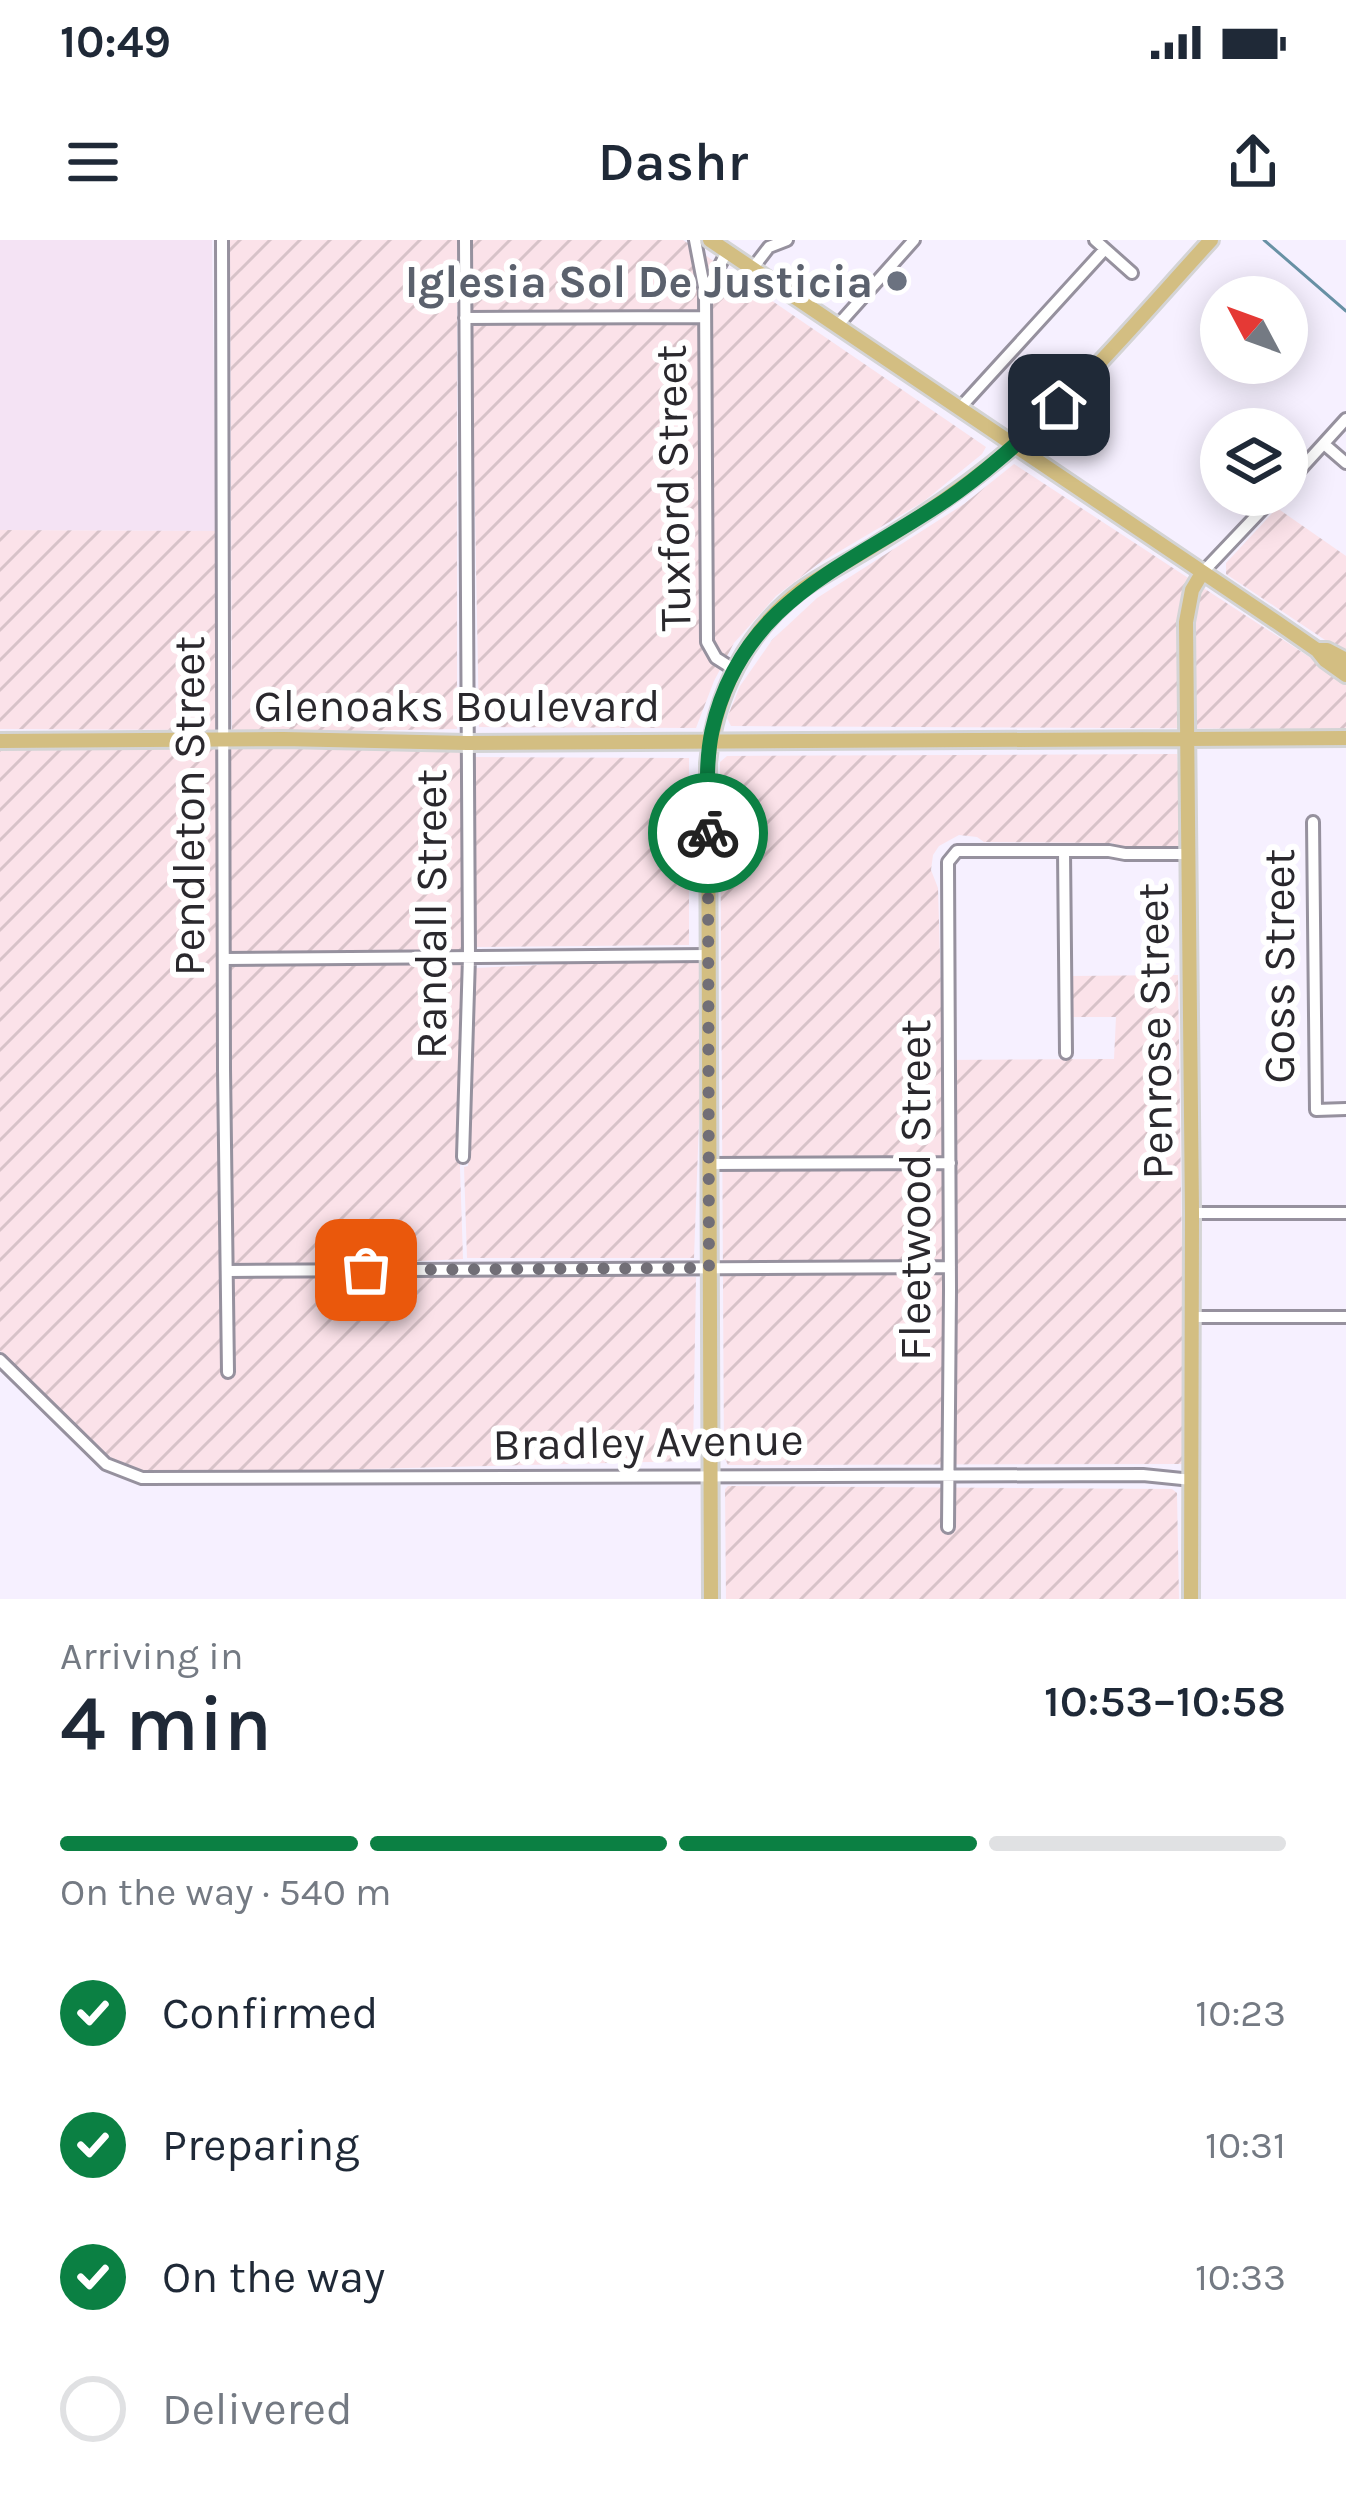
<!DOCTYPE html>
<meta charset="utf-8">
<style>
body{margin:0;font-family:Karla,sans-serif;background:#f2f2f3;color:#1f2937;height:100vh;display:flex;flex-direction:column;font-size:45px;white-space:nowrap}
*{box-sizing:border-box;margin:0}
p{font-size:39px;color:#747a83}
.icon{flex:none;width:66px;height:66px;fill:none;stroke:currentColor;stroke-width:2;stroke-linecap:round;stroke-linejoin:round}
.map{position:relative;height:1359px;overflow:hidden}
.panel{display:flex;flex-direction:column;background:#fff;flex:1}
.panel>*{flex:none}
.needle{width:78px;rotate:311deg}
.fabs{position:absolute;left:1200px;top:36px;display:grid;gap:24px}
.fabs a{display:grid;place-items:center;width:108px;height:108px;border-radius:50%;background:#fff;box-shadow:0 6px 30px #0003;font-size:60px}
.pin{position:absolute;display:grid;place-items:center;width:102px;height:102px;color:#fff;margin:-51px;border-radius:24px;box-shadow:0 6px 18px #0006}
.courier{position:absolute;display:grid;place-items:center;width:120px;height:120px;margin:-60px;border:9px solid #0b8043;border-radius:50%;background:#fff;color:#222;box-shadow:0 3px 15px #0007}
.overview em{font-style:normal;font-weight:600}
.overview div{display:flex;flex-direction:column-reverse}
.overview{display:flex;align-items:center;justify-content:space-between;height:204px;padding:0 60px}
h1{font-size:78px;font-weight:600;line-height:90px}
.bar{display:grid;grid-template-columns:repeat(4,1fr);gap:18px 12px;align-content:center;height:144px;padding:0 60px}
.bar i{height:15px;border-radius:9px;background:#e0e1e3}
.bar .current{background:#0b8043}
.bar p{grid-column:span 4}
ol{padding:0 60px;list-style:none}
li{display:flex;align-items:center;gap:36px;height:132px}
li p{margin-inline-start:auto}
li .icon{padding:12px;border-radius:50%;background:#0b8043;color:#fff;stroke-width:4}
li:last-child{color:#747a83}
li i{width:66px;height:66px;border:6px solid #e0e1e3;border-radius:50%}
.status{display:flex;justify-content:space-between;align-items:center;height:84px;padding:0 60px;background:#fff;direction:ltr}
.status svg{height:33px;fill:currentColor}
header{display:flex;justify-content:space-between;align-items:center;height:156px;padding:0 60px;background:#fff;font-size:54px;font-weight:600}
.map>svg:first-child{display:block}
</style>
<div class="status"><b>10:49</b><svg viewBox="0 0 49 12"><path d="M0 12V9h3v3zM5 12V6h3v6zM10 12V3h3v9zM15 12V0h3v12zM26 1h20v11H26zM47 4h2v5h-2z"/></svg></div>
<header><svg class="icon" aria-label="menu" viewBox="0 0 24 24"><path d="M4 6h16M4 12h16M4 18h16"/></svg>Dashr<svg class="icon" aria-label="share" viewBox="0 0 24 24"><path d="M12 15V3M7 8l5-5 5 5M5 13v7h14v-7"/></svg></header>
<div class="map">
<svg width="1346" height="1359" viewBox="0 0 1346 1359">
<defs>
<pattern id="industrial-furrows" width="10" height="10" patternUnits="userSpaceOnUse" patternTransform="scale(3)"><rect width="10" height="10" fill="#fbe2e9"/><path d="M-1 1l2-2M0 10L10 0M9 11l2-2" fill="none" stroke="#d7c2c8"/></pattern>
</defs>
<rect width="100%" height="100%" fill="#f6f0ff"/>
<path fill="#f4e3f4" d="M 0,0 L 212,0 L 216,291 L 0,290 Z"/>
<path fill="url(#industrial-furrows)" d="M 230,0 L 457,0 L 457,489 L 232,493 Z
M 470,0 L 683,0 L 986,207 L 982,214 L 923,262 L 818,324 L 776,356 L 734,403 L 714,441 L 696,488 L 479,487 Z
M 1014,224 L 1346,441 L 1346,489 L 731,486 L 727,478 L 740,446 L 772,400 L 817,358 L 964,264 Z
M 1277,268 L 1346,316 L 1346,414 L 1226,334 L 1226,323 Z
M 0,290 L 216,291 L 215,490 L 0,489 Z
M 223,506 L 225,1032 L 470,1029 L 696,1037 L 693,1215 L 688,1221 L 168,1234 L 128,1230 L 102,1211 L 0,1111 L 0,510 Z
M 227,506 L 465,507 L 462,614 L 466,712 L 227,717 Z
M 1177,514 L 1184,602 L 1180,609 L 1114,610 L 1113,603 L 984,602 L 977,597 L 959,595 L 939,606 L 933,615 L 931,630 L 938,648 L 943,820 L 1114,819 L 1116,777 L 1069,777 L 1070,736 L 1178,735 L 1185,1224 L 728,1225 L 724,1217 L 720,522 L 727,516 Z
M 474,517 L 689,518 L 689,705 L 476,707 Z
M 705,717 L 694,1018 L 467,1018 L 464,927 L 468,926 L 475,728 Z
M 226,721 L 465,721 L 460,928 L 463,1019 L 228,1030 Z
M 728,1246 L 1172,1249 L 1177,1253 L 1179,1359 L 726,1359 L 725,1249 Z"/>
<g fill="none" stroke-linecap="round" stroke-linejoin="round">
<path stroke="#6891a5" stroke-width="3" d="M 1264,0 L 1346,71"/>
<g stroke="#96919e" stroke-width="16">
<path id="minor" d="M 222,0 L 224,829 L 228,1132
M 695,0 L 705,52 L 707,402 L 716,418 L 735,430
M 1095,0 L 1132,33
M 752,29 L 769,7 L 787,0
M 706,51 L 727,12
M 465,78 L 705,77
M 838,85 L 914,0
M 959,169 L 1105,9
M 1324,204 L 1346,223
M 1287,244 L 1346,179
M 1202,333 L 1276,255
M 1313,582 L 1316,870 L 1346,869
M 1064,611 L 1066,813
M 224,719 L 708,715
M 463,917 L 469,717 L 465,0
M 709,924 L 950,923
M 1192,973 L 1346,973
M 228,1031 L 950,1027
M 1191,1077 L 1346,1077
M 0,1120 L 106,1224 L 142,1238 C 476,1238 810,1236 1143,1235 L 1192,1240
M 948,1287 L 950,1050 L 948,622 L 957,611 L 1109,611 L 1125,614 L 1188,614"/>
</g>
<g stroke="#d4d4d5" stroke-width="20">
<path id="major" d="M 710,0 L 1278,383 L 1317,410 L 1325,420 L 1346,435
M 1317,410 L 1327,410 L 1346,420
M 0,501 L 283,499 L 467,503 L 1346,498
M 711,1359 L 708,523 C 715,455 746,392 801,350 C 826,332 854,319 880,302 C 927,273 972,242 1014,206 C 1086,143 1147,70 1211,0
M 1191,1359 L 1192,973 L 1186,382 L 1192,350 L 1202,333"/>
</g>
<use href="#minor" stroke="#fff" stroke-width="10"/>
<use href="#major" stroke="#d3be82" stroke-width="14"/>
</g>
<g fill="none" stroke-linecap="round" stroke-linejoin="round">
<path stroke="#716e76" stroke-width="12" stroke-dasharray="0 21.6" d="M 366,1030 L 709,1028 L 708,593"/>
<path stroke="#0b8043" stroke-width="15" d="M 708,593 C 708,559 705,524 712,491 C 741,360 847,327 946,260 C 987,232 1023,198 1059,165"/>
</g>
<circle fill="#6b7280" stroke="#fff" stroke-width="4.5" cx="897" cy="41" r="12"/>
<g text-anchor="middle" stroke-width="12" stroke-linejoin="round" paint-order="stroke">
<g font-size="45" font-weight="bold" fill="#5b616d" stroke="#fff" text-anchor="end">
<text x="873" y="57">Iglesia Sol De Justicia</text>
</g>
<g font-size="45" fill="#2a282d" stroke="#fff">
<text transform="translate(672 248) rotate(-91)" y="16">Tuxford Street</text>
<text x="457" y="481">Glenoaks Boulevard</text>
<text transform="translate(188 566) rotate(-90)" y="16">Pendleton Street</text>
<text transform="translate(430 674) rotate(-90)" y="16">Randall Street</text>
<text transform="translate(1278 726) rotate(-90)" y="16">Goss Street</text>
<text transform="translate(1154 791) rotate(-91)" y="16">Penrose Street</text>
<text transform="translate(914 950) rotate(-90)" y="16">Fleetwood Street</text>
<text transform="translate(648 1201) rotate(-1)" y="16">Bradley Avenue</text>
</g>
</g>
</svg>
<div class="fabs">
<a><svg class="needle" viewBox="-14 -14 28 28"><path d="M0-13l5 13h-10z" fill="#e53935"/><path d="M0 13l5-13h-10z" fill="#747a83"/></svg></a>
<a><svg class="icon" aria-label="layers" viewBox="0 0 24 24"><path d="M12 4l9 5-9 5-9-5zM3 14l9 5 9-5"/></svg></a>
</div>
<div class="pin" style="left:366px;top:1030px;background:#ea580c"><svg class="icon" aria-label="bag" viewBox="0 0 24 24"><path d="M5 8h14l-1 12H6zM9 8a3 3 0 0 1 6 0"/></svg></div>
<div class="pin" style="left:1059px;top:165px;background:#1f2937"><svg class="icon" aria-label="home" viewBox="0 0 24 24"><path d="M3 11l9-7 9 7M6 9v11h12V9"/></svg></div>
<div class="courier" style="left:708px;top:593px"><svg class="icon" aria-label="bike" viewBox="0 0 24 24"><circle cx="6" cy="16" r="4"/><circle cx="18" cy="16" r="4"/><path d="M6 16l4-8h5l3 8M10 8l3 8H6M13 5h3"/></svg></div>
</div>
<section class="panel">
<div class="overview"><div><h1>4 min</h1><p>Arriving in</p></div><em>10:53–10:58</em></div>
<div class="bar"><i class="current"></i><i class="current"></i><i class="current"></i><i></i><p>On the way · 540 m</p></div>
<ol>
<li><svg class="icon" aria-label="check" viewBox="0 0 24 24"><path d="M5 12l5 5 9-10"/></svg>Confirmed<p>10:23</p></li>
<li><svg class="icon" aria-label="check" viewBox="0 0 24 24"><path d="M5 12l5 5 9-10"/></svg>Preparing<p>10:31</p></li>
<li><svg class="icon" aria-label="check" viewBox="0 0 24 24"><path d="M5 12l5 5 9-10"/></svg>On the way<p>10:33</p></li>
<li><i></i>Delivered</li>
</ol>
</section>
